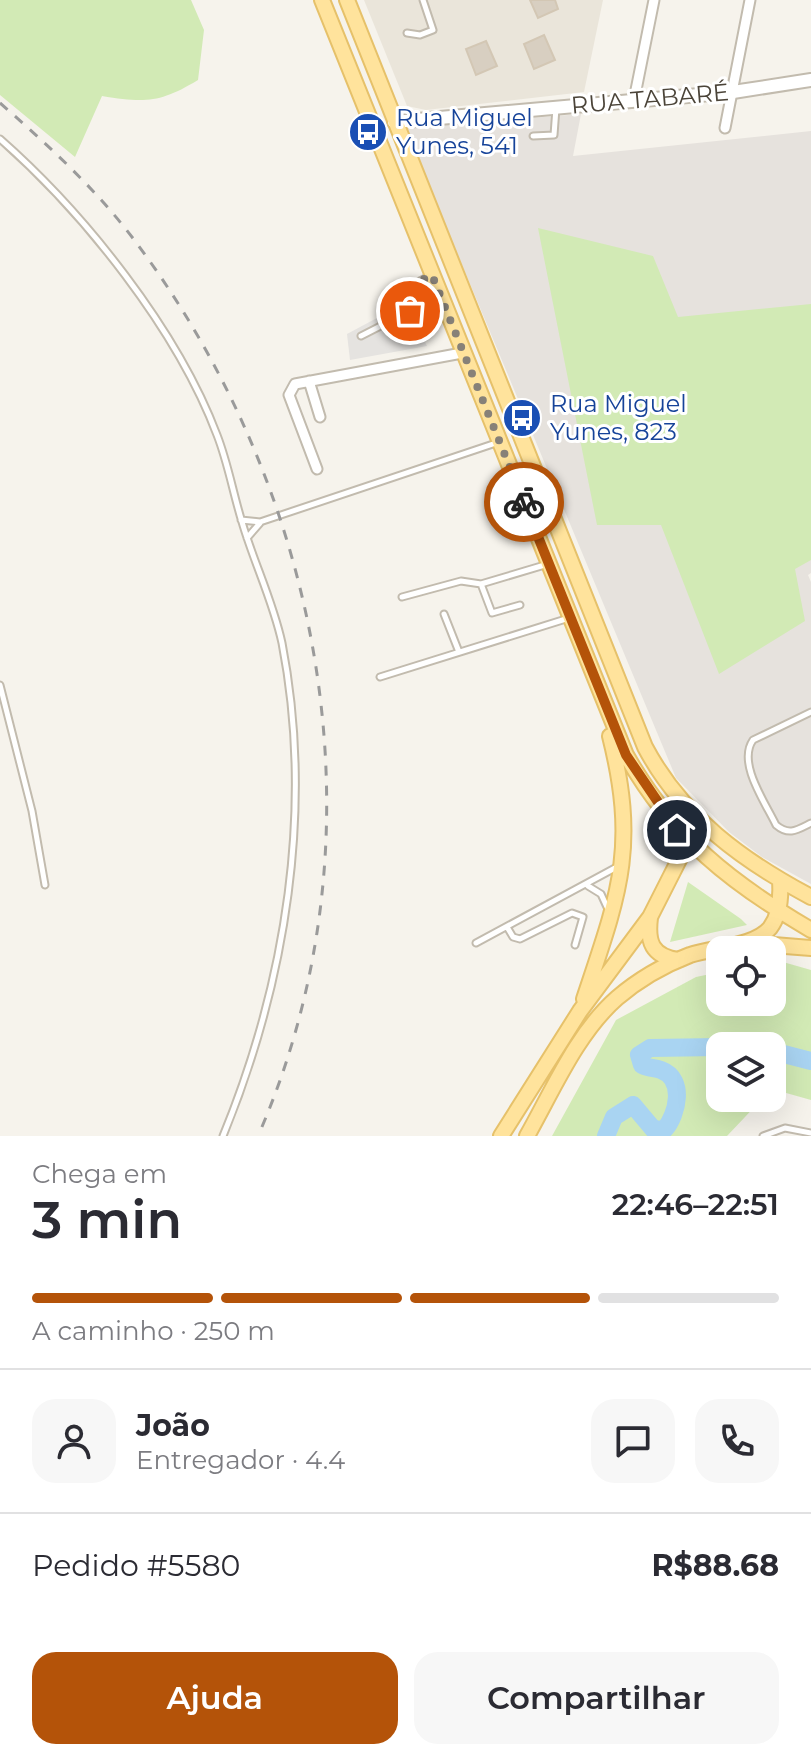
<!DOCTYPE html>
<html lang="pt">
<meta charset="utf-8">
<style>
body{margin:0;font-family:Montserrat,sans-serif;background:#f7f7f7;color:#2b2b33;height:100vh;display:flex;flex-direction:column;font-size:30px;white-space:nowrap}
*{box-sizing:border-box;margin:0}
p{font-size:26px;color:#7c7c81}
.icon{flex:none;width:44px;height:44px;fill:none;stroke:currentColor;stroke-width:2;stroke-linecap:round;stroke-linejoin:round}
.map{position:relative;height:1136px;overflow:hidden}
.details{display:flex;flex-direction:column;background:#fff;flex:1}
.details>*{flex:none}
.tools{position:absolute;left:706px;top:936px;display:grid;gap:16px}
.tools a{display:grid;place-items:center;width:80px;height:80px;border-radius:16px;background:#fff;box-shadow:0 8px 32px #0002;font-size:40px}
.pin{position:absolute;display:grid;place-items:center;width:68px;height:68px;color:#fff;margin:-34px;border:4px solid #fff;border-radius:50%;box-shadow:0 2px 8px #0007}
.courier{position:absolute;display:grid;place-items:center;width:80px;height:80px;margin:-40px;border:6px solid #b45309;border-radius:50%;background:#fff;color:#222;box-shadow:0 2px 10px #0007}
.headline em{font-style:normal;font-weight:600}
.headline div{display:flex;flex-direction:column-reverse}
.headline{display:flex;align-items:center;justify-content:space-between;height:136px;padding:0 32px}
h1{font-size:52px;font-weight:600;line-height:60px}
.bar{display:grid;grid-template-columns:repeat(4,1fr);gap:12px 8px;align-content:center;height:96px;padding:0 32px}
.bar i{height:10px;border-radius:6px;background:#e1e1e2}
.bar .selected{background:#b45309}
.bar p{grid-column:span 4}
.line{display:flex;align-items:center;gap:20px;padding:0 32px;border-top:2px solid #e1e1e2}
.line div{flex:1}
.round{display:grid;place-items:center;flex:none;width:84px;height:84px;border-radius:24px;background:#f7f7f7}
.cta{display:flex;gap:16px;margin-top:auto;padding:16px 32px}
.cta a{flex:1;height:92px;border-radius:24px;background:#b45309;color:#fff;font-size:32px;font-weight:600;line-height:92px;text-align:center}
.cta a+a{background:#f7f7f7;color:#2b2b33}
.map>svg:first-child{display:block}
</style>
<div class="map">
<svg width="811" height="1136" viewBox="0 0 811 1136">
<rect width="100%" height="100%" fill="#f6f3ec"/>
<path fill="#eae5da" d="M 364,0 L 603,0 L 584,92 L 426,110 L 407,106 Z"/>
<path fill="#e6e2dd" d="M 581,114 L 573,156 L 811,131 L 811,573 L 808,575 L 811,582 L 811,884 L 762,857 L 729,832 L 676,778 L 405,128 Z"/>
<path fill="#d2eab5" d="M 0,0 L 191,0 L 204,30 L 198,80 C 160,103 145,103 102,96 L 75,157 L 0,95 Z
M 538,228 L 653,256 L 678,317 L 811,304 L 811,560 L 795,569 L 805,621 L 719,674 L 661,525 L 597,525 Z
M 688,882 L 741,919 L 747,925 L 670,942 Z
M 776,960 L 811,970 L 811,1100 L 772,1089 L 772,1046 L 720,1046 L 720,1098 L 763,1098 L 727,1136 L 552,1136 L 616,1020 L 696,977 L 720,972 L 720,1002 L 772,1002 L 772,961 Z"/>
<path fill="#e5e3e0" d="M 405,303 L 427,346 L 350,360 L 347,334 Z"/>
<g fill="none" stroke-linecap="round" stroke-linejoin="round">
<path stroke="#a9d4f2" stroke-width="18" d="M 733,1046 L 745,1046
M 772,1051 L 811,1061
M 606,1136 L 614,1117 L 633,1105 L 654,1130 L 665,1129 C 677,1115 686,1079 661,1070 C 655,1068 648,1068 642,1065 L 639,1055 L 650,1048 L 720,1047"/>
</g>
<path fill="#d8cfc1" stroke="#d3c7b4" stroke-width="2" d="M 530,0 L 555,0 L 558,9 L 538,18 Z
M 544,35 L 555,60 L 534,69 L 524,44 Z
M 486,41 L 497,66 L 476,75 L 466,49 Z"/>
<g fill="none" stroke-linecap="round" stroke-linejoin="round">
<g stroke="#c2bbae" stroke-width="9">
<path id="service" d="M 407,33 L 420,35 L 433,30 L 423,0
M 533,136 L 554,135 L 556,108
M 0,139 C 84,213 177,329 217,435 C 228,463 233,493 242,522 C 254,563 273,601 282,643 C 314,808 286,982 223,1136
M 361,336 L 410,311 L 414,306 L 409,287 L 431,275
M 241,520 L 260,522 L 499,442
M 247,538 L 260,523
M 481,584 L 492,613 L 520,605
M 402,597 L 461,581 L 481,584 L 548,564
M 444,614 L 459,652
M 380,677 L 569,618
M 0,685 L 32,811 L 45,885
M 811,712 L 753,740 C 737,763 765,802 776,825 C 789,836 797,830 811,823
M 588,886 L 601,894 L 607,907
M 507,927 L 513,937 L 520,939 L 572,913 L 583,917 L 575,945
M 476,943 L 615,868
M 763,1136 L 785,1128 L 811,1133"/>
</g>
<g stroke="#c2bbae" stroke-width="13">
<path id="minor" d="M 634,100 L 654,0
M 725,128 L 750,0
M 309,381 L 320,417
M 317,469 L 289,395 L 295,384 L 462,353"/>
</g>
<g stroke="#c2bbae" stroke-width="16">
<path id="tertiary" d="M 394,122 L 733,92 L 811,80"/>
</g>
<g stroke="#e6c16a" stroke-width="18">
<path id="primary" d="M 322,0 L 626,755 C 673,838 731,883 811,930
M 347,0 L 645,747 C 682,817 743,861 811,897
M 650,918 C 647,942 652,956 678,960
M 748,943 L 811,948
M 584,999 C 619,894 638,848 610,736
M 501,1136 L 580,1011 L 650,917 L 688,842
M 527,1136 C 553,1090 577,1033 617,998 C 638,980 664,965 690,955 C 713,947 754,947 770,928 C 780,915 781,896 780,881"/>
</g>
<use href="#service" stroke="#fff" stroke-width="5"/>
<use href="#minor" stroke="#fff" stroke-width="9"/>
<use href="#tertiary" stroke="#fff" stroke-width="12"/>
<use href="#primary" stroke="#ffe39c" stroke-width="14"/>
<path stroke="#9a9a9a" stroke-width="3" stroke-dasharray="10 10" stroke-linecap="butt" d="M 0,103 C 48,145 96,189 135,241 C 326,496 388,840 258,1136"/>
</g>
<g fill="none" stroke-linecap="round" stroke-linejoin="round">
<path stroke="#878178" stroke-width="8" stroke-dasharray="0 14.4" d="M 410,311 L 414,306 L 409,287 L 432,275 L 524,502"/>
<path stroke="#b45309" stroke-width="10" d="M 524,502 L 626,755 L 677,830"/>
</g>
<defs>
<g id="bus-disc" transform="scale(2)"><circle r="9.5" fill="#1a4fb4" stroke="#fff"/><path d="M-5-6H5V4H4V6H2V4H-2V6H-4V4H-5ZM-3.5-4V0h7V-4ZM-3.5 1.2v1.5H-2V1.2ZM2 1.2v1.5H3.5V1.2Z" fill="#fff"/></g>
</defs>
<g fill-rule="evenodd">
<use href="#bus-disc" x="368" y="132"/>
<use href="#bus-disc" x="522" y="418"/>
</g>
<g text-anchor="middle" stroke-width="6" stroke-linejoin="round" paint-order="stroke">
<g font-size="24" fill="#4b4439" stroke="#fff">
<text transform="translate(650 99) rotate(-5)" y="8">RUA TABARÉ</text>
</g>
<g font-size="24" fill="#164399" stroke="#fff" text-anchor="start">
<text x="396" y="126">Rua Miguel<tspan x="396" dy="28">Yunes, 541</tspan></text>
<text x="550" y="412">Rua Miguel<tspan x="550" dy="28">Yunes, 823</tspan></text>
</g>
</g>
</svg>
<div class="tools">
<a><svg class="icon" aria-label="locate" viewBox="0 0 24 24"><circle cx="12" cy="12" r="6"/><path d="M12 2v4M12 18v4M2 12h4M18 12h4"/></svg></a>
<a><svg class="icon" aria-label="layers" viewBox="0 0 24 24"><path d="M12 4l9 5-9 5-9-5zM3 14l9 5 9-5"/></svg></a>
</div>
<div class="pin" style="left:410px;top:311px;background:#ea580c"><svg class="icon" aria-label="bag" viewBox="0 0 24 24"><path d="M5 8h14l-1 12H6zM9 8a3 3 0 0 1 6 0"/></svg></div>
<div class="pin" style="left:677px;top:830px;background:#1f2937"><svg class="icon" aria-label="home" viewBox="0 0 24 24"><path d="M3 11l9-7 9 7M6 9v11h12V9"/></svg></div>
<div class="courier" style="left:524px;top:502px"><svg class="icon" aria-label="bike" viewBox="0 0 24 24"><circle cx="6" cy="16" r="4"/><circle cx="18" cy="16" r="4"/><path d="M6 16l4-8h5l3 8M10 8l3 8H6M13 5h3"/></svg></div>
</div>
<section class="details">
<div class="headline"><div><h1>3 min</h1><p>Chega em</p></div><em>22:46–22:51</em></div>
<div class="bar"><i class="selected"></i><i class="selected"></i><i class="selected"></i><i></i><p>A caminho · 250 m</p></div>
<div class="line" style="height:144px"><a class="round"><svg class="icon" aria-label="person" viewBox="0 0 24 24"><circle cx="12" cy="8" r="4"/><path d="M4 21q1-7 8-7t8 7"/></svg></a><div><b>João</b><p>Entregador · 4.4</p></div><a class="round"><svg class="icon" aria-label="chat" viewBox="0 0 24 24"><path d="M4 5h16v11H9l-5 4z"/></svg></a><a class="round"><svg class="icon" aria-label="phone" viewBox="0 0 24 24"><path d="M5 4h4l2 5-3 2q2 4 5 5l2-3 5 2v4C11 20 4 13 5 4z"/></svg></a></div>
<div class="line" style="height:104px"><div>Pedido #5580</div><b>R$88.68</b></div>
<div class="cta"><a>Ajuda</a><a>Compartilhar</a></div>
</section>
